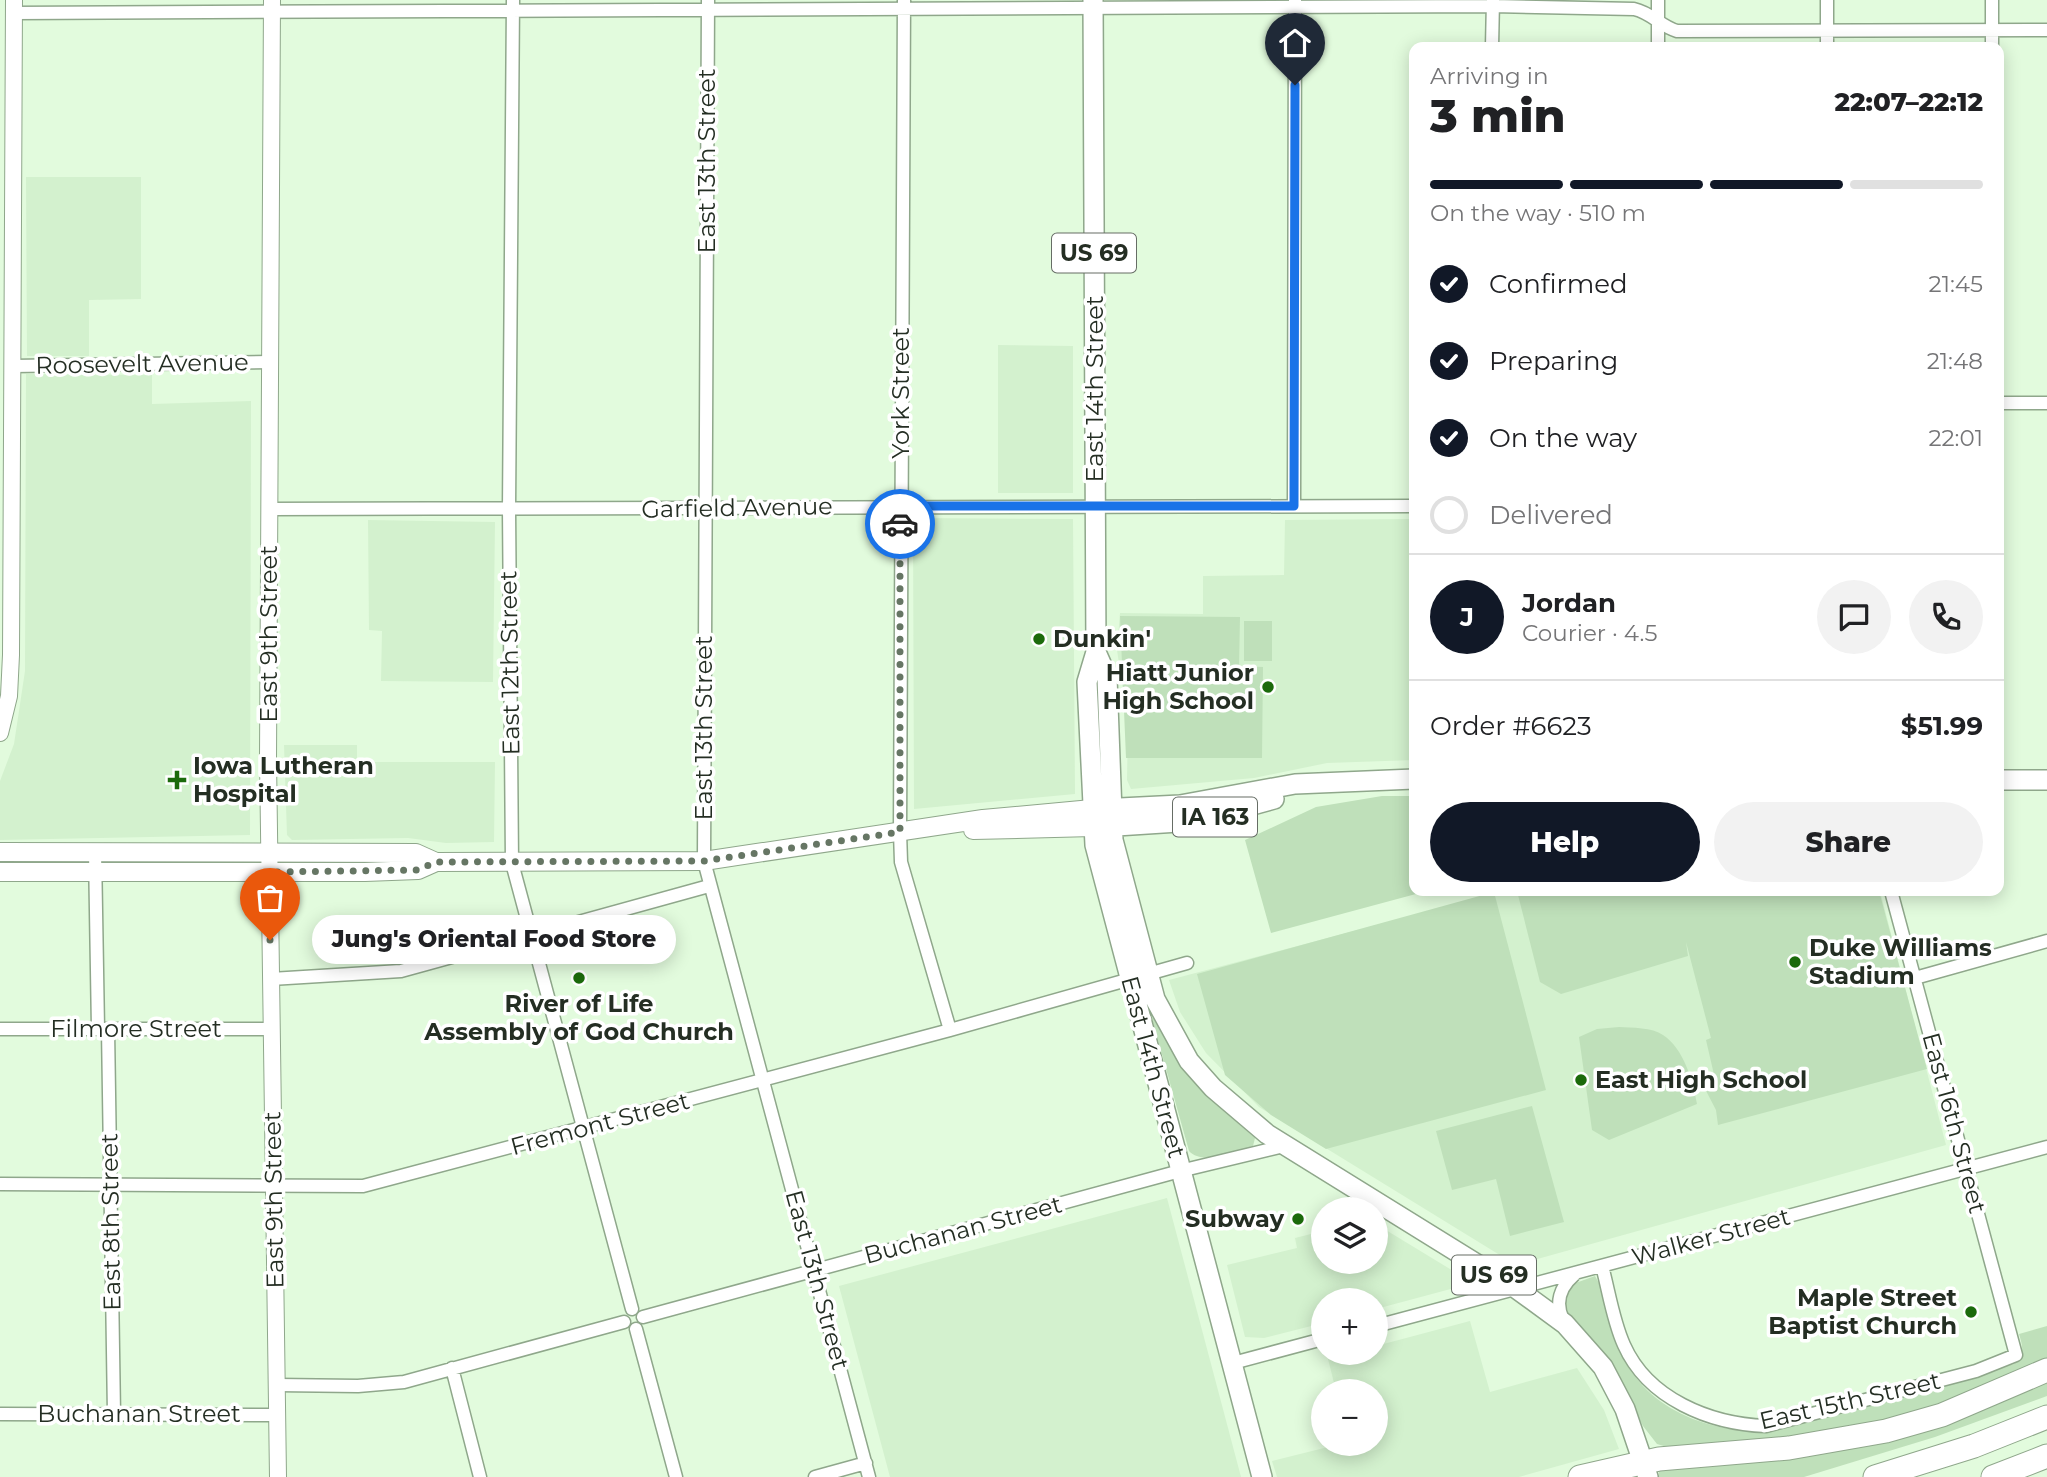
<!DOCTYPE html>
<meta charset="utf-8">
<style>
body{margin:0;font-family:Montserrat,sans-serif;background:#f2f2f2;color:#202124;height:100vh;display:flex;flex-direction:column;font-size:26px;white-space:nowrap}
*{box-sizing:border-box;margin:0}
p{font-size:23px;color:#757577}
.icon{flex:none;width:38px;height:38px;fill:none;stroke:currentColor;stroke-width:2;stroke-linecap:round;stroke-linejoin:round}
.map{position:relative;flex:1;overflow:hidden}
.panel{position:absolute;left:1409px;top:42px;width:595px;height:854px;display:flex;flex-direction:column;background:#fff;border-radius:14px;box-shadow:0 4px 18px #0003}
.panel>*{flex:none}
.fabs{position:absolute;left:1311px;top:1197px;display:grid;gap:14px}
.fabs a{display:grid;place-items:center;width:77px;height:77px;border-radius:50%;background:#fff;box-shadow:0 4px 18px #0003;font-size:35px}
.pin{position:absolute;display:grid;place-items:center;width:60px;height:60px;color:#fff;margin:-72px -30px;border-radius:50% 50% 50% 0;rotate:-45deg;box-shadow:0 0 7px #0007}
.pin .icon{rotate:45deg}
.courier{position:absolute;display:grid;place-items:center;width:70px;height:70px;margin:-35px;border:5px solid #1a73e8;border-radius:50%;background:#fff;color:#222;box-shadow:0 2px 9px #0007}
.bubble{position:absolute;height:49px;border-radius:24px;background:#fff;box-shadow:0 4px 18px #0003;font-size:23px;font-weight:800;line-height:49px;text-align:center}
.overview em{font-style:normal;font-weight:800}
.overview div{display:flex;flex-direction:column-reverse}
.overview{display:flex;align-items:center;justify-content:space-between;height:119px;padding:0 21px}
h1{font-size:46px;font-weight:800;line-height:52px}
.bar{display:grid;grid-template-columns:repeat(4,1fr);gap:10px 7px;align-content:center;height:84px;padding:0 21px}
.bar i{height:9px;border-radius:5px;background:#e0e0e0}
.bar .current{background:#111827}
.bar p{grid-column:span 4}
.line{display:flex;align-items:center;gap:18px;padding:0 21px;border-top:2px solid #e0e0e0}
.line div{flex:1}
.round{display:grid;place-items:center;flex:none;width:74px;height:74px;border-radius:37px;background:#f2f2f2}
ol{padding:0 21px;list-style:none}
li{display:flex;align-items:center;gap:21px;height:77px}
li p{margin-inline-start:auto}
li .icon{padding:7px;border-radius:50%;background:#111827;color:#fff;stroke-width:4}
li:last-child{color:#757577}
li i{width:38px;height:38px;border:4px solid #e0e0e0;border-radius:50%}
.button{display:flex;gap:14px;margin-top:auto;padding:14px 21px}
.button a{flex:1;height:80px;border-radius:42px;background:#111827;color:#fff;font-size:28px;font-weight:800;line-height:80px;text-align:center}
.button a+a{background:#f2f2f2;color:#202124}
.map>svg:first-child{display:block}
</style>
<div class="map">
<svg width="2047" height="1477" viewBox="0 0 2047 1477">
<rect width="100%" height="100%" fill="#e2fbdd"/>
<path fill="#d3f1ce" d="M 26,177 L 141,177 L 141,299 L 89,300 L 89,356 L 27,356 Z
M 998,345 L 1073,346 L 1073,493 L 998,493 Z
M 26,374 L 152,375 L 152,404 L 251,401 L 250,835 L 0,840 L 0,781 L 14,744 L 25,671 Z
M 913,518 L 1073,519 L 1075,794 L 914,809 Z
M 1414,519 L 1414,760 L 1327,763 L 1254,778 L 1131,789 L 1127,780 L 1128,723 L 1117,650 L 1120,613 L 1203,614 L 1203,576 L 1284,575 L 1285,520 Z
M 368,520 L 495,522 L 493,682 L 381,681 L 382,631 L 369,630 Z
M 284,745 L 357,745 L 357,762 L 495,762 L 494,842 L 446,843 L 408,838 L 292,840 L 287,835 Z
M 1505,891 L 1880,891 L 1946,1145 L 1516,1265 L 1259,1107 L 1206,1053 L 1180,1012 L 1169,980 Z
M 1167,1198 L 1241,1477 L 890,1477 L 839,1286 Z
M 1376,1224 L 1473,1283 L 1376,1309 L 1376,1300 L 1323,1300 L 1323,1323 L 1264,1338 L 1245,1337 L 1227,1265 L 1297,1248 L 1295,1238 L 1323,1231 L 1323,1262 L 1376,1262 Z
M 1470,1321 L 1490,1392 L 1577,1368 L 1604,1410 L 1619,1449 L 1519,1477 L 1277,1477 L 1272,1461 L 1340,1444 L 1376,1444 L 1376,1391 L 1336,1391 L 1328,1359 L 1352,1353 L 1376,1353 L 1376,1346 Z"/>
<path fill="#bfe0ba" d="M 1120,616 L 1240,617 L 1239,666 L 1263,667 L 1262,758 L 1126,758 Z
M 1244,621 L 1272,621 L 1272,661 L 1244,661 Z
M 1382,796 L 1414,796 L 1414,891 L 1427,891 L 1271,933 L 1245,840 L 1316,807 Z
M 1517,891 L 1879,891 L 1927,1069 L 1718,1125 L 1716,1110 L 1703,1085 L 1715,1079 L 1706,1040 L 1711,1038 L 1686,942 L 1688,956 L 1561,994 L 1540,982 Z
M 1494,892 L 1546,1090 L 1326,1149 L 1271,1115 L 1225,1075 L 1197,974 Z
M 1151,1015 L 1190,1074 L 1215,1103 L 1255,1138 L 1253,1146 C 1235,1151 1203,1166 1189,1151 Z
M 1619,1027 C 1632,1028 1652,1027 1663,1035 C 1684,1049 1693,1081 1697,1104 L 1609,1140 L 1592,1130 L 1579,1037 L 1597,1029 Z
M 1532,1106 L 1564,1222 L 1510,1236 L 1496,1179 L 1452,1190 L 1436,1131 Z
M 1595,1276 C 1605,1291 1606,1315 1612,1332 C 1634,1402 1695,1431 1766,1432 L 2014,1364 C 2025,1355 2023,1347 2019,1334 L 2047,1326 L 2047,1359 L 1968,1395 L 1883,1423 L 1798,1438 L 1677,1450 L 1657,1444 L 1643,1426 L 1625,1392 L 1568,1319 L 1563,1302 L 1570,1285 Z
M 2047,1375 L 2047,1396 L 1935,1437 L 1804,1477 L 1659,1477 L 1659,1470 L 1775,1459 Z"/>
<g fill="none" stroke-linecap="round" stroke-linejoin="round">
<g stroke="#8fa78b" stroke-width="15">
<path id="minor" d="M 513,0 L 509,509 L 512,863 L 632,1309
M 708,0 L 704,861 L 869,1477
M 904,0 L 900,832 L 901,862 L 950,1030
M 1827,0 L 1827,47
M 1992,0 L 1992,47
M 14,13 L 1493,6 L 1634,9 C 1652,13 1660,26 1677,31 L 2047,30
M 1492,47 L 1493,0
M 1658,47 L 1658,0
M 13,366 L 270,362
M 1998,403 L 2047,403
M 1294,506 L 1295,0
M 270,509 L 1414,506
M 95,852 L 98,1029
M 1915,978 L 2047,941
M 271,979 L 401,971 L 709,886
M 0,1029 L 271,1029
M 108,1029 L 114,1414
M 0,1184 L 363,1186 L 950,1030 L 1187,963
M 1602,1266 C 1609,1292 1613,1321 1624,1345 C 1648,1399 1710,1424 1766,1426 L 1976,1371 L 2016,1355 L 1891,891
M 643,1317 L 1180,1171 L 1284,1146
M 1563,1320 C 1555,1303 1560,1287 1574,1275
M 1376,1326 L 2047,1147
M 636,1329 L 676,1477
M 1233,1363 L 1323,1339
M 452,1368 L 480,1477
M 277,1385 L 358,1386 L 404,1382 L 624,1322
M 0,1414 L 277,1415
M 815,1477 L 866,1463"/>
</g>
<g stroke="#8fa78b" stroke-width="18">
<path id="tertiary" d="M 272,0 L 268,759 L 278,1477
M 0,733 L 9,696 L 11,655 L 14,0"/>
</g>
<g stroke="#8fa78b" stroke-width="20">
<path id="secondary" d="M 973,830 L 1093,827
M 0,852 L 416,853 L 436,862 L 704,861 L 983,819 L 1092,809
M 0,872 L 365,872 L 418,870 L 436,862"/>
</g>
<g stroke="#8fa78b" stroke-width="22">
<path id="primary" d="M 1093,0 L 1096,652 L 1087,682 L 1095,845 L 1262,1477
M 1096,652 L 1107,677 L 1113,840 L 1155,999 L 1189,1061 L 1213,1088 L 1267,1134 L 1517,1289 L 1565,1324 L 1603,1367 L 1625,1409 L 1648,1477
M 1998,780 L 2047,780
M 1100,809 L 1180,805 L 1295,784 L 1414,779
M 1101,827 L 1194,821 L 1274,799"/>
</g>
<g stroke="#8fa78b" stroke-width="25">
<path id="motorway" d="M 1580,1477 L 1659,1459 L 1789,1448 L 1886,1431 L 1942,1415 L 2047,1370
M 1875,1477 L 1974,1446 L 2047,1417
M 1993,1477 L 2047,1456"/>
</g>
<use href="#minor" stroke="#fff" stroke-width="12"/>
<use href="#tertiary" stroke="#fff" stroke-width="16"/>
<use href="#secondary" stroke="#fff" stroke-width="18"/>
<use href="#primary" stroke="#fff" stroke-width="19"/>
<use href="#motorway" stroke="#fff" stroke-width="23"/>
</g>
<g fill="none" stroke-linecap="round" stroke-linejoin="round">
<path stroke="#667664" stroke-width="7" stroke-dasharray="0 12.6" d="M 270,940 L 270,872 L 418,870 L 436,862 L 704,861 L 900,832 L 900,524"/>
<path stroke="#1a73e8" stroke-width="9" d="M 900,524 L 901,506 L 1294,506 L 1295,85"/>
</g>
<g fill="#1b6a0b" stroke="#fff" stroke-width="2.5">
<circle cx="1039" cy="639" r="7"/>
<circle cx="1268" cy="687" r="7"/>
<path d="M173.5 769.5h7v7h7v7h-7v7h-7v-7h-7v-7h7z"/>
<circle cx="1795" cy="962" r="7"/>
<circle cx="579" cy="978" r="7"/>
<circle cx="1581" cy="1080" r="7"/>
<circle cx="1298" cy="1219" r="7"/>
<circle cx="1971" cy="1312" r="7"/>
</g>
<g text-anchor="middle" stroke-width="7" stroke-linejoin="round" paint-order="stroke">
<g fill="#fff" stroke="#666d65" stroke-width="2">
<rect x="1052" y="233.5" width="84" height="39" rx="5"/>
<rect x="1173" y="797.5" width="84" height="39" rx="5"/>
<rect x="1452" y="1255.5" width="84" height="39" rx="5"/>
</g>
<g font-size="23" font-weight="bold" fill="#242e23">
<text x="1094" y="261">US 69</text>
<text x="1215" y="825">IA 163</text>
<text x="1494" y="1283">US 69</text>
</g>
<g font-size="24" fill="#242e23" stroke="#fff">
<text transform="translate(707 161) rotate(-90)" y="8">East 13th Street</text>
<text transform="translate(142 364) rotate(-1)" y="8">Roosevelt Avenue</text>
<text transform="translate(1095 389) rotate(-90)" y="8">East 14th Street</text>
<text transform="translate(901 393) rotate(-90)" y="8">York Street</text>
<text transform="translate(737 508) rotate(-1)" y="8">Garfield Avenue</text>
<text transform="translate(269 634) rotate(-90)" y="8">East 9th Street</text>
<text transform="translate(510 663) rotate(-91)" y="8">East 12th Street</text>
<text transform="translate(704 728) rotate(-90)" y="8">East 13th Street</text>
<text x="136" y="1037">Filmore Street</text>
<text transform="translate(1153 1067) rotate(75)" y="8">East 14th Street</text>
<text transform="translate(1954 1123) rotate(75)" y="8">East 16th Street</text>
<text transform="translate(600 1124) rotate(-15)" y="8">Fremont Street</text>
<text transform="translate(274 1200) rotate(-91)" y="8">East 9th Street</text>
<text transform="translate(111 1222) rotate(-91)" y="8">East 8th Street</text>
<text transform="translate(963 1230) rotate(-15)" y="8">Buchanan Street</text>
<text transform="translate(1711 1237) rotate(-15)" y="8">Walker Street</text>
<text transform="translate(817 1280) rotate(75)" y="8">East 13th Street</text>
<text transform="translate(1850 1401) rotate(-13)" y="8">East 15th Street</text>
<text x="139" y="1422">Buchanan Street</text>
</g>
<g font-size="24" font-weight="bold" fill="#242e23" stroke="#fff" text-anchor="start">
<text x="1053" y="647">Dunkin'</text>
<text x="1254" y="681" text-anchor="end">Hiatt Junior<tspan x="1254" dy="28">High School</tspan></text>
<text x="193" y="774">Iowa Lutheran<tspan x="193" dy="28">Hospital</tspan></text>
<text x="1809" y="956">Duke Williams<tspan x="1809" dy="28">Stadium</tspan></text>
<text x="579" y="1012" text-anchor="middle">River of Life<tspan x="579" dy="28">Assembly of God Church</tspan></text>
<text x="1595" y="1088">East High School</text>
<text x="1284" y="1227" text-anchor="end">Subway</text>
<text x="1957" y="1306" text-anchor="end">Maple Street<tspan x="1957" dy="28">Baptist Church</tspan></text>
</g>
</g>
</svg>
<div class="fabs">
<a><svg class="icon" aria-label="layers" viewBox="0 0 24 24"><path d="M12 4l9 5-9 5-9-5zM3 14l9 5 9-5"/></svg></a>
<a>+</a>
<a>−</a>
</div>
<div class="pin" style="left:270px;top:940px;background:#ea580c"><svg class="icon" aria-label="bag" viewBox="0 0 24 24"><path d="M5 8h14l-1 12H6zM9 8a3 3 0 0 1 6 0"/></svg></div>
<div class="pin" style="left:1295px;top:85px;background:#1f2937"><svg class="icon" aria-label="home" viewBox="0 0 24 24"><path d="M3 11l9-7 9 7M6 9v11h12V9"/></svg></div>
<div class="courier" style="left:900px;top:524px"><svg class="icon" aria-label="car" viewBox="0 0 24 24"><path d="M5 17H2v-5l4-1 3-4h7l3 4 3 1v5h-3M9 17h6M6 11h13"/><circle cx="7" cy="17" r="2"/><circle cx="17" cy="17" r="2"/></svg></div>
<div class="bubble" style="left:312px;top:915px;width:364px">Jung's Oriental Food Store</div>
<section class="panel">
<div class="overview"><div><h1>3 min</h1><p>Arriving in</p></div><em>22:07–22:12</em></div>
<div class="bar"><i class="current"></i><i class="current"></i><i class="current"></i><i></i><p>On the way · 510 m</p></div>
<ol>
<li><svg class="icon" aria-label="check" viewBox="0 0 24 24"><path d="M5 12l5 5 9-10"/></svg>Confirmed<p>21:45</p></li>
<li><svg class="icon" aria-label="check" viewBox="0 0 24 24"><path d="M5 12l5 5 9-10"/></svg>Preparing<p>21:48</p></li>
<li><svg class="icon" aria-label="check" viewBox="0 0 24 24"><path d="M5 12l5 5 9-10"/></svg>On the way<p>22:01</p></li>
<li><i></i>Delivered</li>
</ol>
<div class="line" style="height:126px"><b class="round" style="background:#111827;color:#fff">J</b><div><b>Jordan</b><p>Courier · 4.5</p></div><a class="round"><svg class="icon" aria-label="chat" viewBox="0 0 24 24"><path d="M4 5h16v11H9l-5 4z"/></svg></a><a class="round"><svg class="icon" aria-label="phone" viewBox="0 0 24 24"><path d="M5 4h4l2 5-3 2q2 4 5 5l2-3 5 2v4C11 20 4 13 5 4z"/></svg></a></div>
<div class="line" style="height:91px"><div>Order #6623</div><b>$51.99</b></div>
<div class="button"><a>Help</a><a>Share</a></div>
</section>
</div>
